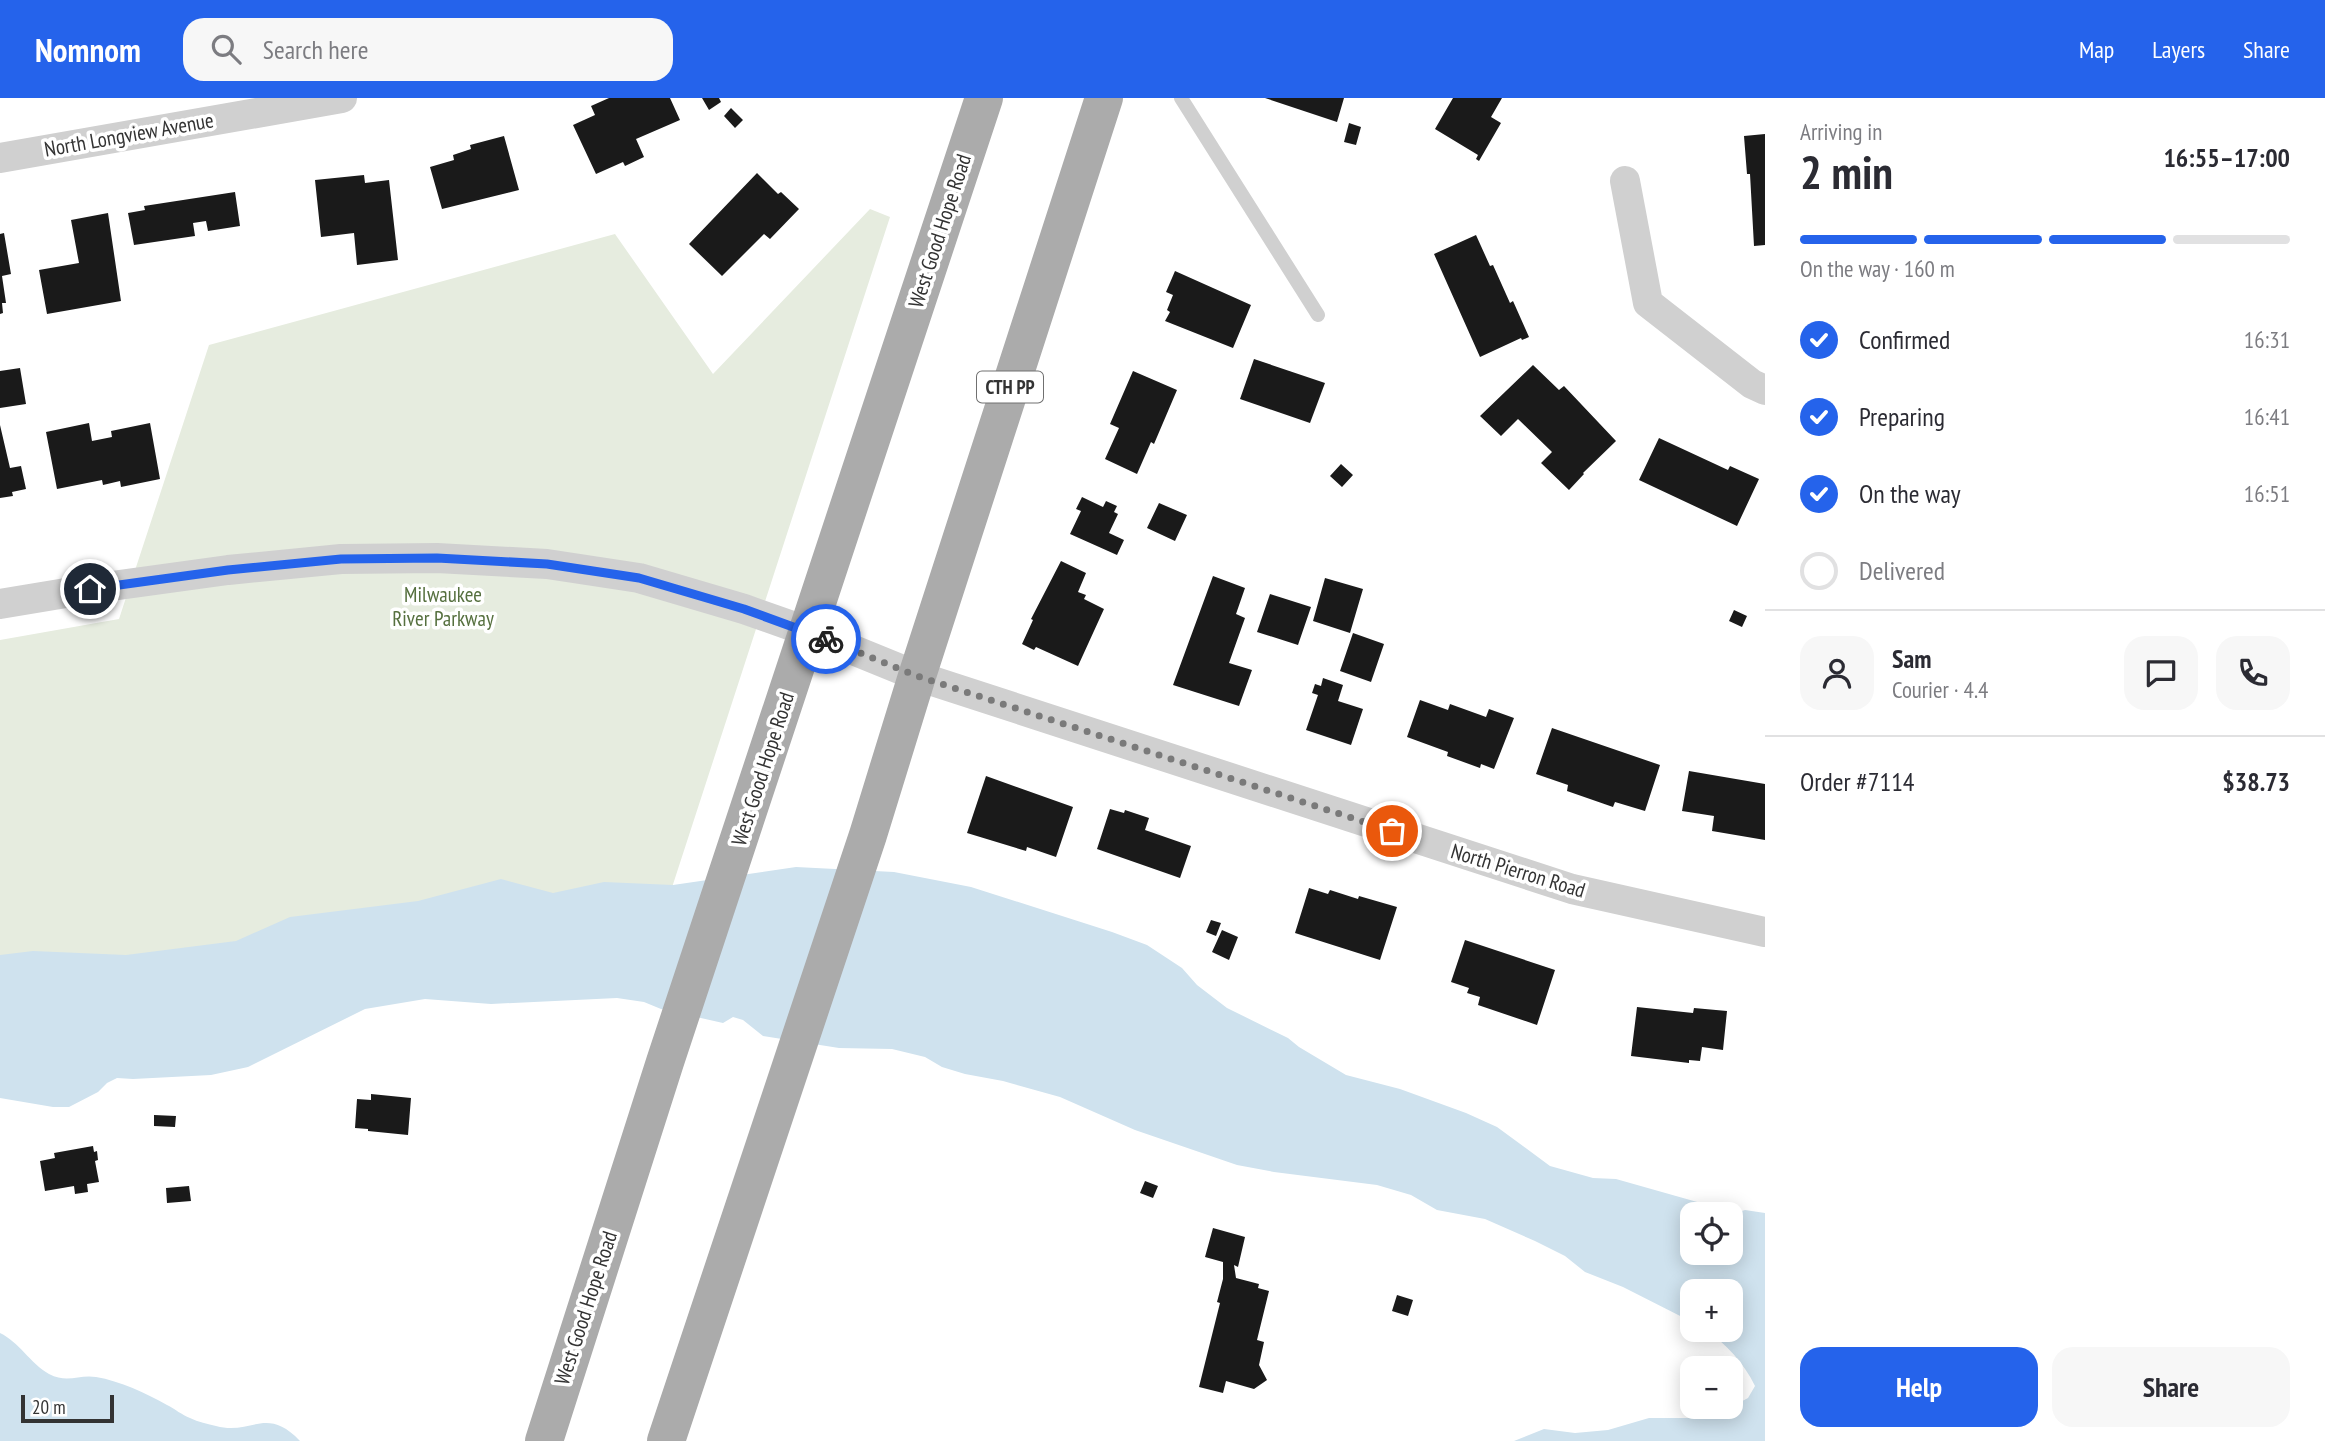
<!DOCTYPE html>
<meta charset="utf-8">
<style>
body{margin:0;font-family:"PT Sans Narrow",sans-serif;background:#f7f7f7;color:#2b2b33;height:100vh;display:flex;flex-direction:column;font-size:26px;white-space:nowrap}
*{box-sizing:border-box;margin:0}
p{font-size:23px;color:#7c7c81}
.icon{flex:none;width:38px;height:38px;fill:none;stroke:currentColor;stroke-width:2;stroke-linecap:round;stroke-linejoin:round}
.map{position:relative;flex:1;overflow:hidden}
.side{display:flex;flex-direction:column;background:#fff;width:560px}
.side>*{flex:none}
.controls{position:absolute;left:1680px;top:1104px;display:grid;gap:14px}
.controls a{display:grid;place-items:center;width:63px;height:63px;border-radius:14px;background:#fff;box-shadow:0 4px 18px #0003;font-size:35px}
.scale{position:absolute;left:21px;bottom:18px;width:93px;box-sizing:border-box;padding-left:7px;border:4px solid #333;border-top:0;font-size:19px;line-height:24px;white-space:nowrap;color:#333;-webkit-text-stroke:5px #fff;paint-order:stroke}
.pin{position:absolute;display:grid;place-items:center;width:60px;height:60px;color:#fff;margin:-30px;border:4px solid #fff;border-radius:50%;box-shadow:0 2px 7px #0007}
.courier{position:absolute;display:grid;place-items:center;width:70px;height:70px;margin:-35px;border:5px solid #2563eb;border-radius:50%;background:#fff;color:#222;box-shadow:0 2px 9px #0007}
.headline em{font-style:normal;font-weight:800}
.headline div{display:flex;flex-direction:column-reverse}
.headline{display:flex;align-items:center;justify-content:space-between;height:119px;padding:0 35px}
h1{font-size:46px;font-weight:800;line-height:52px}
.bar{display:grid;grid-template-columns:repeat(4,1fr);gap:10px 7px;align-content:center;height:84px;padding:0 35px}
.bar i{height:9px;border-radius:5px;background:#e1e1e2}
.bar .selected{background:#2563eb}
.bar p{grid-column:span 4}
.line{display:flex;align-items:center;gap:18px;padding:0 35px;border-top:2px solid #e1e1e2}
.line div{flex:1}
.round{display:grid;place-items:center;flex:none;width:74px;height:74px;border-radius:21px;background:#f7f7f7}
ol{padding:0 35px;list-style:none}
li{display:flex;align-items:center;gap:21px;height:77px}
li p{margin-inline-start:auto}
li .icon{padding:7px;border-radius:50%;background:#2563eb;color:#fff;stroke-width:4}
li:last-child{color:#7c7c81}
li i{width:38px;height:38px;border:4px solid #e1e1e2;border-radius:50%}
.primary-button{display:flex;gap:14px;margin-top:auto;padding:14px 35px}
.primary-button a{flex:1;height:80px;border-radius:21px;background:#2563eb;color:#fff;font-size:28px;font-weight:800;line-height:80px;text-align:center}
.primary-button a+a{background:#f7f7f7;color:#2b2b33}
header{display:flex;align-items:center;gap:42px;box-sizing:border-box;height:98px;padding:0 35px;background:#2563eb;color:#fff}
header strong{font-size:33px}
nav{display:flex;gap:38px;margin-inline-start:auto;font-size:24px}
.search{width:490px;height:63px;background:#f7f7f7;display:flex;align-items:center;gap:18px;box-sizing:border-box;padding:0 24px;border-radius:21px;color:#7c7c81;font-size:26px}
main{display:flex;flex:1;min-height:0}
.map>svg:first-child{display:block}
</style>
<header>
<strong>Nomnom</strong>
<div class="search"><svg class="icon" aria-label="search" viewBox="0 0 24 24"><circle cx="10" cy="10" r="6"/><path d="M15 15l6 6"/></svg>Search here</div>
<nav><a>Map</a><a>Layers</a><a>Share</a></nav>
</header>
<main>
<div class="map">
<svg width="1765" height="1343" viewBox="0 0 1765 1343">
<rect width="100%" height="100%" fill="#fff"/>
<path fill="#e6ecdf" d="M 870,111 L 890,119 L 651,854 L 0,946 L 0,542 L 119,521 L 209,247 L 615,136 L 713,276 Z"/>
<path fill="#cfe2ee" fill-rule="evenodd" d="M 796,769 L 894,774 L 971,789 L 1112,834 L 1147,847 L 1182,870 L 1197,887 L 1227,910 L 1288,940 L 1299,949 L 1346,977 L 1400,991 L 1466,1015 L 1497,1029 L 1550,1068 L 1593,1080 L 1616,1081 L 1736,1115 L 1745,1112 L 1765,1115 L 1765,1343 L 1514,1343 L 1544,1331 L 1575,1335 L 1608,1332 L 1649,1320 L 1697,1320 L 1731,1309 L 1748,1300 L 1755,1288 C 1744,1265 1727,1247 1706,1232 L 1731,1232 L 1731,1194 L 1692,1194 L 1692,1224 L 1623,1189 L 1585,1174 L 1565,1158 L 1535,1143 L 1485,1121 L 1437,1112 L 1411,1097 L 1377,1087 L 1274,1074 L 1237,1067 L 1135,1032 L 1060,999 L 1003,983 L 965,976 L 942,969 L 925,959 L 892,951 L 839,950 L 763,938 L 743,922 L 733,919 L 723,925 L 661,911 L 644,904 L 617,900 L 491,906 L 425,901 L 365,911 L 248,969 L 211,977 L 133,981 L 117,980 L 107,985 L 98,994 L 69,1009 L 53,1009 L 0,1000 L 0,857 L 33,853 L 126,857 L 236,843 L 290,819 L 418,803 L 501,781 L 553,795 L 604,784 L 673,787 ZM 1692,1116 L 1731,1116 L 1731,1155 L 1692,1155 Z
M 0,1235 C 19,1244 30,1265 49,1276 C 68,1286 79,1276 96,1279 C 120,1283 146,1295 167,1307 C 175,1311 182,1317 190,1320 C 198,1324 208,1326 216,1328 C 251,1338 266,1307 300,1343 L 0,1343 Z"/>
<path fill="#1a1a1a" d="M 609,0 L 670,0 L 680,22 L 636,41 L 644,59 L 625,68 L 623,64 L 596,76 L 573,27 L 595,17 L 591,8 Z
M 702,0 L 719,0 L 721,4 L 709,12 Z
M 1265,0 L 1344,0 L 1337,24 Z
M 1453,0 L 1502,0 L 1491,19 L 1501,25 L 1479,63 L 1476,61 L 1478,57 L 1435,31 Z
M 731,10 L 743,22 L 735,30 L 724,18 Z
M 1349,25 L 1361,29 L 1356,47 L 1344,44 Z
M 1765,36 L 1765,147 L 1754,148 L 1750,76 L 1747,76 L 1744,38 Z
M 504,38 L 519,92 L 442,111 L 430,69 L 454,62 L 453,57 L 471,51 L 470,47 Z
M 757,75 L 778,96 L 781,94 L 799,111 L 770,141 L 764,136 L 722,178 L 689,146 Z
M 364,77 L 365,85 L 389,82 L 398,162 L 357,167 L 354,135 L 321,139 L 315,82 Z
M 235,94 L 240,128 L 208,133 L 206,123 L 193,125 L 195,138 L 134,147 L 128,115 L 145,112 L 144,108 Z
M 108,115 L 121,203 L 47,216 L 39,172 L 79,165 L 71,122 Z
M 4,135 L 11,176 L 2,178 L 6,205 L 2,205 L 3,215 L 0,216 L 0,136 Z
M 1476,137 L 1490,168 L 1493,167 L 1510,205 L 1513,203 L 1529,239 L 1522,242 L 1521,240 L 1480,259 L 1434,156 Z
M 1175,173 L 1251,207 L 1233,250 L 1165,223 L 1170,214 L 1167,212 L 1173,197 L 1166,194 Z
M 1254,261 L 1325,285 L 1310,325 L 1240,301 Z
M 1533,267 L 1559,292 L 1564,288 L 1616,343 L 1583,375 L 1584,376 L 1569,392 L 1541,365 L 1552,354 L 1518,321 L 1501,338 L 1480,318 Z
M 20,270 L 26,306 L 0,310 L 0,273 Z
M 1133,273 L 1177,292 L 1154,346 L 1151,344 L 1137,376 L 1105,361 L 1119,330 L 1110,326 Z
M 89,325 L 92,343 L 112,339 L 111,333 L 150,325 L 160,381 L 121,389 L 120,383 L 103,387 L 102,382 L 57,391 L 46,334 Z
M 0,327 L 10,370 L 21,368 L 26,391 L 12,394 L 13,398 L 0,400 Z
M 1659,340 L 1728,372 L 1730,368 L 1759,381 L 1737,428 L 1639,382 Z
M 1341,366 L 1353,377 L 1342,389 L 1330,378 Z
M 1082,399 L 1103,409 L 1106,403 L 1117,408 L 1114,414 L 1118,416 L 1109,435 L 1124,442 L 1117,457 L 1070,436 L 1081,413 L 1076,411 Z
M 1159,405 L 1187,417 L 1175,443 L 1147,430 Z
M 1061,463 L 1086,475 L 1078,494 L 1086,497 L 1084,501 L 1104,511 L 1078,568 L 1036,549 L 1034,552 L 1022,546 L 1033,522 L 1031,521 Z
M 1213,478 L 1245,490 L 1236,516 L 1245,520 L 1229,565 L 1252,572 L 1239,608 L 1173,587 Z
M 1325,480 L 1363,491 L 1350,535 L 1313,523 Z
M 1270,496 L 1311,509 L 1298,547 L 1257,534 Z
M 1734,512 L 1747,518 L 1742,529 L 1729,523 Z
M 1353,535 L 1384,546 L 1371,584 L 1340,573 Z
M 1323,580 L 1343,587 L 1338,603 L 1363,611 L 1351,647 L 1306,632 L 1318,597 L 1312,595 L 1315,586 L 1321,588 Z
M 1420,602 L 1448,612 L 1450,606 L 1486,619 L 1489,611 L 1514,620 L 1494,671 L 1481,666 L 1480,670 L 1447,658 L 1448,654 L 1407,639 Z
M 1552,630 L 1660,667 L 1645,713 L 1615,704 L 1613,709 L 1567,693 L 1568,687 L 1536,676 Z
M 1689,673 L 1765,686 L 1765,742 L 1712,733 L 1714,718 L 1682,713 Z
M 986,678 L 1073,709 L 1056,759 L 1027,749 L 1026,753 L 967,735 Z
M 1110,711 L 1124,715 L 1125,712 L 1149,720 L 1145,732 L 1191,748 L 1180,780 L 1097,751 Z
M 1309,790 L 1328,796 L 1330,792 L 1358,801 L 1359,798 L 1397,809 L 1380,862 L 1295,835 Z
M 1211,822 L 1221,825 L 1216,838 L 1206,834 Z
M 1222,832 L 1238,839 L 1229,862 L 1212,854 Z
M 1465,842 L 1555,872 L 1537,927 L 1478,907 L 1480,899 L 1467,895 L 1469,890 L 1451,884 Z
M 1637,909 L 1693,915 L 1694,910 L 1727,913 L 1723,952 L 1702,949 L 1700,963 L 1689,962 L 1689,965 L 1631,958 Z
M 371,996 L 411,1000 L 408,1037 L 368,1033 L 368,1031 L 355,1030 L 357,1001 L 371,1002 Z
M 154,1017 L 176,1018 L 175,1029 L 154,1028 Z
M 93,1048 L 94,1054 L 97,1053 L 98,1062 L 95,1063 L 99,1084 L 87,1086 L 88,1094 L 75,1096 L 74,1088 L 45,1093 L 40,1063 L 55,1060 L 54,1055 Z
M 1145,1083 L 1158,1088 L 1153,1100 L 1140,1095 Z
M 189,1088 L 191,1103 L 167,1105 L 166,1090 Z
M 1213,1130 L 1245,1139 L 1238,1169 L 1234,1167 L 1236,1180 L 1259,1186 L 1258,1190 L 1269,1193 L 1257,1242 L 1264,1244 L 1259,1267 L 1267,1282 L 1254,1291 L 1226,1283 L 1223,1295 L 1199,1289 L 1220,1205 L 1217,1204 L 1223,1181 L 1223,1164 L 1205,1159 Z
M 1397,1197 L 1413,1202 L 1408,1218 L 1392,1213 Z"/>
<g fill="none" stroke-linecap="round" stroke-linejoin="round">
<path stroke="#d0d0d0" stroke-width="14" d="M 1181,0 L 1318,217"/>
<path stroke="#d0d0d0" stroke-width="30" d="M 0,60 L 342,0
M 1625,83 L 1648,205 L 1752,286 L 1765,292
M 0,506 L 90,491 L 228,472 L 341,461 L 437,460 L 547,466 L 639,480 L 744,511 L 809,534 L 917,578 L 1572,791 L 1765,834"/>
<path stroke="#ababab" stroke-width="38" d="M 544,1343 L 665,964 L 984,0
M 666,1343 L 868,737 L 917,578 L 1104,0"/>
</g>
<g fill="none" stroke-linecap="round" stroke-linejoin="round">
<path stroke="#7a7a7a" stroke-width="7" stroke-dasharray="0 12.6" d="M 826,541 L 917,578 L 1392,733"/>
<path stroke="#2563eb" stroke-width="9" d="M 90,491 L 228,472 L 341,461 L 437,460 L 547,466 L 639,480 L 744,511 L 826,541"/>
</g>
<g text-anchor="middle" stroke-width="7" stroke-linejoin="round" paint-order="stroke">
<rect fill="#fff" stroke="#707070" stroke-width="2" x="977" y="273.5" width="66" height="31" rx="5"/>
<g font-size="19" font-weight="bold" fill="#333">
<text x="1010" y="296">CTH PP</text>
</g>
<g font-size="21" fill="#333" stroke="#fff">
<text transform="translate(129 37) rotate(-10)" y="7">North Longview Avenue</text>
<text transform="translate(940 133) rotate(-72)" y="7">West Good Hope Road</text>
<text transform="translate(763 671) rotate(-72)" y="7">West Good Hope Road</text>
<text transform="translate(1518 773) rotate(17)" y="7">North Pierron Road</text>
<text transform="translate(586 1210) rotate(-72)" y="7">West Good Hope Road</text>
</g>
<g font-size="21" fill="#56703f" stroke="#fff">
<text x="443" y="504">Milwaukee<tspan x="443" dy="24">River Parkway</tspan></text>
</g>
</g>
</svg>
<div class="controls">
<a><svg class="icon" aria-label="locate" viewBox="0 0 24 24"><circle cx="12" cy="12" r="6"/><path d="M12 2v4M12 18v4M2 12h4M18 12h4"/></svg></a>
<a>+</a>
<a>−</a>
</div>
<div class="scale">20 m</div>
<div class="pin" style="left:1392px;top:733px;background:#ea580c"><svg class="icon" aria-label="bag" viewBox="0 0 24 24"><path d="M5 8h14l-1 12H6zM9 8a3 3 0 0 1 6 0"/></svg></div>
<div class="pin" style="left:90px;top:491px;background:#1f2937"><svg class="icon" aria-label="home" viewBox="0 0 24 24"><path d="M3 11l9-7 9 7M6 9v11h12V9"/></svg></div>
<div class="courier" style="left:826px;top:541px"><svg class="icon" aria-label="bike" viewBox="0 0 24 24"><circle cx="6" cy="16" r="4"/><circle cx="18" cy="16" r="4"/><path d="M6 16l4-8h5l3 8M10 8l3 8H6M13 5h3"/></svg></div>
</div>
<section class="side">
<div class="headline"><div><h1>2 min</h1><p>Arriving in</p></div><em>16:55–17:00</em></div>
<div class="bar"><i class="selected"></i><i class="selected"></i><i class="selected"></i><i></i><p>On the way · 160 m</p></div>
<ol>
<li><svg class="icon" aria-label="check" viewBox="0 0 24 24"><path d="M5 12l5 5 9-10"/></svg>Confirmed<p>16:31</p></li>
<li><svg class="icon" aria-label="check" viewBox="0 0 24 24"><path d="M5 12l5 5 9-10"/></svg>Preparing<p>16:41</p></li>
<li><svg class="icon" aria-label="check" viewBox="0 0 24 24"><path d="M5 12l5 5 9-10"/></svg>On the way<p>16:51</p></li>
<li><i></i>Delivered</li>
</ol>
<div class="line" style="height:126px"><a class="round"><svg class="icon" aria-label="person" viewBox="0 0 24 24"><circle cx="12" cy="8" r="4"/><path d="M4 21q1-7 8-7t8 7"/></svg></a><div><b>Sam</b><p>Courier · 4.4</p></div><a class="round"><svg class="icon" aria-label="chat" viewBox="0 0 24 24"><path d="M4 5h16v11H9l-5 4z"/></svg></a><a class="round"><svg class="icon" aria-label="phone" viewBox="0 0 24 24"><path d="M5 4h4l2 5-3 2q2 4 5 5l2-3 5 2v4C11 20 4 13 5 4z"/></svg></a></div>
<div class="line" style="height:91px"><div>Order #7114</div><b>$38.73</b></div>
<div class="primary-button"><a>Help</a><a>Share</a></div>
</section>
</main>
